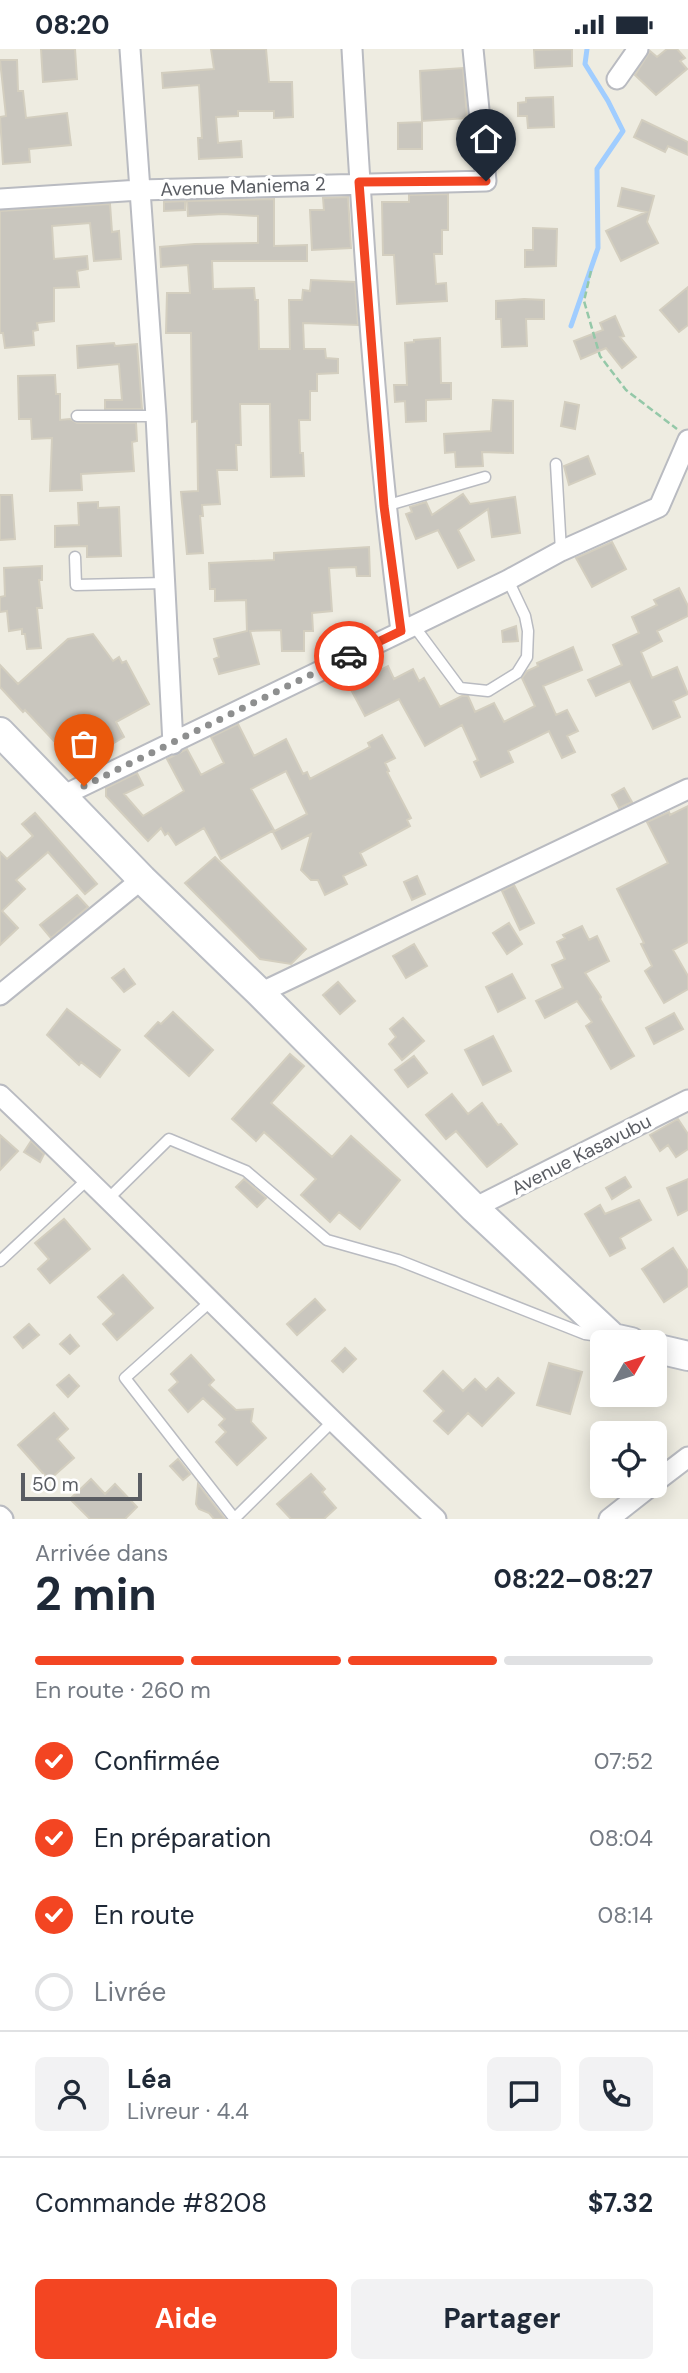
<!DOCTYPE html>
<html lang="fr">
<meta charset="utf-8">
<style>
body{margin:0;font-family:"DM Sans",sans-serif;background:#f2f2f3;color:#1f2937;height:100vh;display:flex;flex-direction:column;font-size:26px;white-space:nowrap}
*{box-sizing:border-box;margin:0}
p{font-size:23px;color:#747a83}
.icon{flex:none;width:38px;height:38px;fill:none;stroke:currentColor;stroke-width:2;stroke-linecap:round;stroke-linejoin:round}
.map{position:relative;height:1470px;overflow:hidden}
.panel{display:flex;flex-direction:column;background:#fff;flex:1}
.panel>*{flex:none}
.needle{width:46px;rotate:51deg}
.fabs{position:absolute;left:590px;top:1281px;display:grid;gap:14px}
.fabs a{display:grid;place-items:center;width:77px;height:77px;border-radius:10px;background:#fff;box-shadow:0 4px 18px #0003;font-size:35px}
.scale{position:absolute;left:21px;bottom:18px;width:121px;box-sizing:border-box;padding-left:7px;border:4px solid #5a5d63;border-top:0;font-size:19px;line-height:24px;white-space:nowrap;color:#5a5d63;-webkit-text-stroke:5px #fff;paint-order:stroke}
.pin{position:absolute;display:grid;place-items:center;width:60px;height:60px;color:#fff;margin:-72px -30px;border-radius:50% 50% 50% 0;rotate:-45deg;box-shadow:0 0 7px #0007}
.pin .icon{rotate:45deg}
.courier{position:absolute;display:grid;place-items:center;width:70px;height:70px;margin:-35px;border:5px solid #f34522;border-radius:50%;background:#fff;color:#222;box-shadow:0 2px 9px #0007}
.head em{font-style:normal;font-weight:700}
.head div{display:flex;flex-direction:column-reverse}
.head{display:flex;align-items:center;justify-content:space-between;height:119px;padding:0 35px}
h1{font-size:46px;font-weight:700;line-height:52px}
.bar{display:grid;grid-template-columns:repeat(4,1fr);gap:10px 7px;align-content:center;height:84px;padding:0 35px}
.bar i{height:9px;border-radius:5px;background:#e0e1e3}
.bar .selected{background:#f34522}
.bar p{grid-column:span 4}
.line{display:flex;align-items:center;gap:18px;padding:0 35px;border-top:2px solid #e0e1e3}
.line div{flex:1}
.round{display:grid;place-items:center;flex:none;width:74px;height:74px;border-radius:10px;background:#f2f2f3}
ol{padding:0 35px;list-style:none}
li{display:flex;align-items:center;gap:21px;height:77px}
li p{margin-inline-start:auto}
li .icon{padding:7px;border-radius:50%;background:#f34522;color:#fff;stroke-width:4}
li:last-child{color:#747a83}
li i{width:38px;height:38px;border:4px solid #e0e1e3;border-radius:50%}
.primary-button{display:flex;gap:14px;margin-top:auto;padding:14px 35px}
.primary-button a{flex:1;height:80px;border-radius:10px;background:#f34522;color:#fff;font-size:28px;font-weight:700;line-height:80px;text-align:center}
.primary-button a+a{background:#f2f2f3;color:#1f2937}
.status{display:flex;justify-content:space-between;align-items:center;height:49px;padding:0 35px;background:#fff;direction:ltr}
.status svg{height:19px;fill:currentColor}
.map>svg:first-child{display:block}
</style>
<div class="status"><b>08:20</b><svg viewBox="0 0 49 12"><path d="M0 12V9h3v3zM5 12V6h3v6zM10 12V3h3v9zM15 12V0h3v12zM26 1h20v11H26zM47 4h2v5h-2z"/></svg></div>
<div class="map">
<svg width="688" height="1470" viewBox="0 0 688 1470">
<rect width="100%" height="100%" fill="#eeece1"/>
<g fill="none" stroke-linecap="round" stroke-linejoin="round">
<path stroke="#a0cdff" stroke-width="5" d="M 571,277 L 598,199 L 597,120 L 623,82 L 608,52 L 585,15 L 587,0"/>
</g>
<path fill="#c9c6be" stroke="#d3cebf" stroke-width="2" d="M 41,0 L 75,0 L 77,30 L 43,33 Z
M 211,0 L 266,0 L 269,33 L 292,33 L 293,68 L 274,69 L 274,62 L 238,62 L 238,67 L 216,68 L 218,94 L 241,92 L 242,108 L 199,110 L 198,89 L 202,89 L 199,36 L 163,39 L 162,24 L 214,20 Z
M 572,0 L 572,17 L 535,19 L 534,1 Z
M 667,0 L 677,0 L 685,9 L 680,12 L 687,20 L 656,46 L 635,26 L 650,2 L 657,8 Z
M 0,11 L 17,11 L 18,42 L 23,42 L 26,69 L 67,64 L 71,96 L 29,100 L 30,113 L 3,115 L 0,68 L 6,67 Z
M 463,19 L 467,69 L 422,72 L 420,22 Z
M 553,48 L 554,78 L 528,79 L 527,67 L 518,67 L 518,54 L 526,53 L 526,49 Z
M 642,71 L 688,93 L 688,106 L 668,97 L 665,103 L 634,88 Z
M 422,73 L 422,100 L 398,100 L 398,74 Z
M 622,139 L 654,147 L 647,173 L 658,194 L 621,212 L 606,182 L 646,163 L 618,157 Z
M 448,145 L 448,181 L 442,181 L 442,205 L 434,205 L 436,235 L 446,234 L 447,252 L 397,255 L 394,206 L 383,206 L 382,153 L 409,153 L 409,146 Z
M 348,148 L 351,199 L 312,201 L 310,161 L 324,161 L 323,149 Z
M 274,150 L 274,197 L 307,196 L 307,212 L 212,212 L 213,240 L 254,239 L 255,251 L 258,251 L 259,300 L 290,300 L 289,251 L 302,251 L 303,241 L 310,242 L 311,231 L 355,233 L 358,276 L 303,274 L 304,300 L 325,300 L 326,309 L 338,310 L 338,324 L 317,325 L 317,342 L 310,342 L 310,371 L 299,371 L 300,404 L 303,404 L 304,427 L 271,428 L 270,355 L 240,355 L 241,396 L 236,396 L 237,421 L 217,421 L 220,455 L 202,456 L 203,467 L 200,467 L 203,504 L 187,505 L 181,443 L 198,442 L 197,372 L 192,373 L 191,284 L 166,284 L 167,244 L 190,244 L 188,216 L 161,218 L 160,198 L 195,195 L 258,194 L 258,167 L 223,165 L 188,167 L 187,152 Z
M 185,152 L 185,161 L 164,162 L 164,153 Z
M 110,155 L 112,183 L 119,182 L 121,210 L 94,212 L 90,174 L 52,177 L 54,210 L 87,207 L 88,220 L 77,222 L 79,238 L 54,239 L 54,272 L 37,274 L 38,281 L 33,282 L 34,296 L 5,299 L 3,284 L 0,284 L 0,162 Z
M 533,179 L 557,180 L 556,217 L 525,218 L 525,201 L 533,201 Z
M 688,238 L 688,276 L 679,283 L 660,261 Z
M 524,250 L 544,251 L 544,270 L 526,270 L 527,297 L 502,298 L 501,270 L 496,270 L 496,252 Z
M 615,267 L 624,287 L 620,288 L 636,308 L 622,319 L 606,299 L 581,310 L 574,292 L 603,281 L 600,274 Z
M 440,289 L 441,334 L 451,334 L 451,350 L 426,351 L 426,372 L 406,373 L 405,352 L 395,353 L 394,336 L 407,336 L 405,294 L 414,293 L 414,291 Z
M 114,294 L 115,297 L 137,295 L 142,360 L 105,360 L 105,351 L 122,351 L 119,315 L 78,319 L 77,297 Z
M 55,326 L 56,345 L 60,345 L 60,371 L 70,370 L 77,374 L 136,374 L 137,392 L 132,393 L 134,422 L 81,425 L 82,441 L 50,442 L 52,389 L 32,390 L 31,370 L 19,370 L 18,327 Z
M 493,351 L 513,352 L 513,404 L 482,403 L 483,417 L 456,418 L 455,403 L 445,404 L 444,385 L 491,382 Z
M 565,353 L 579,356 L 575,380 L 561,377 Z
M 588,407 L 595,425 L 569,436 L 564,417 Z
M 463,445 L 470,455 L 515,448 L 520,484 L 492,488 L 488,460 L 458,481 L 474,511 L 458,519 L 438,481 L 416,490 L 406,465 L 412,463 L 410,458 L 426,453 L 432,466 Z
M 0,446 L 12,446 L 15,490 L 0,491 Z
M 98,453 L 98,459 L 119,458 L 121,507 L 87,508 L 87,497 L 55,498 L 55,477 L 79,476 L 78,454 Z
M 612,493 L 626,520 L 592,538 L 576,509 Z
M 369,498 L 370,527 L 357,527 L 356,518 L 329,519 L 332,562 L 312,564 L 313,582 L 304,582 L 304,602 L 282,602 L 281,581 L 250,582 L 259,615 L 219,625 L 214,610 L 219,608 L 214,590 L 247,582 L 246,551 L 215,552 L 215,540 L 210,540 L 209,514 L 274,511 L 274,504 Z
M 42,517 L 42,531 L 39,531 L 42,559 L 37,559 L 41,599 L 27,600 L 25,585 L 22,585 L 22,580 L 9,582 L 7,562 L 0,563 L 0,548 L 5,547 L 4,519 Z
M 679,539 L 688,557 L 688,567 L 657,582 L 662,592 L 641,603 L 652,629 L 677,618 L 688,645 L 673,652 L 680,668 L 653,680 L 630,632 L 596,647 L 588,631 L 622,616 L 613,596 L 639,584 L 632,568 L 657,556 L 654,551 Z
M 516,577 L 518,592 L 503,593 L 502,582 Z
M 93,585 L 113,612 L 119,608 L 122,614 L 126,612 L 149,655 L 116,673 L 124,688 L 104,700 L 94,684 L 69,708 L 25,661 L 23,663 L 0,638 L 0,616 L 18,635 L 68,590 Z
M 573,598 L 582,621 L 543,637 L 556,666 L 567,661 L 578,682 L 567,687 L 575,703 L 562,709 L 549,682 L 508,702 L 513,713 L 481,728 L 474,713 L 478,711 L 462,676 L 425,697 L 399,650 L 365,667 L 349,637 L 388,617 L 394,630 L 413,620 L 419,632 L 424,629 L 440,658 L 462,647 L 468,647 L 475,663 L 494,654 L 504,673 L 535,657 L 522,629 L 527,622 L 538,617 L 537,614 Z
M 238,675 L 254,707 L 286,690 L 303,725 L 307,723 L 310,730 L 370,698 L 368,694 L 382,686 L 395,709 L 385,714 L 389,722 L 387,723 L 411,769 L 407,771 L 410,777 L 360,804 L 366,816 L 343,827 L 347,835 L 325,846 L 318,831 L 311,831 L 301,821 L 311,785 L 282,800 L 273,783 L 307,765 L 286,722 L 251,740 L 274,781 L 221,810 L 204,779 L 176,796 L 168,784 L 165,786 L 161,779 L 148,792 L 106,747 L 106,739 L 137,724 L 143,736 L 124,745 L 143,767 L 184,742 L 167,710 L 187,700 L 201,726 L 224,714 L 211,688 Z
M 624,739 L 632,753 L 619,759 L 612,746 Z
M 688,757 L 688,893 L 673,901 L 688,927 L 688,940 L 664,954 L 645,922 L 652,917 L 641,895 L 644,894 L 617,840 L 668,814 L 647,773 L 669,763 L 670,766 Z
M 35,764 L 97,835 L 85,845 L 48,803 L 16,831 L 25,840 L 2,862 L 18,879 L 0,896 L 0,803 L 7,810 L 33,787 L 22,775 Z
M 215,808 L 306,900 L 291,915 L 260,910 L 185,834 Z
M 417,827 L 425,845 L 412,851 L 404,833 Z
M 514,836 L 534,874 L 520,881 L 502,842 Z
M 77,846 L 88,858 L 51,889 L 40,876 Z
M 509,874 L 522,895 L 507,905 L 493,884 Z
M 582,877 L 589,891 L 597,887 L 609,912 L 585,924 L 601,948 L 600,950 L 634,1007 L 611,1020 L 586,977 L 592,973 L 577,952 L 545,969 L 536,952 L 563,939 L 552,916 L 565,910 L 557,893 L 565,889 L 563,886 Z
M 414,895 L 427,917 L 406,929 L 393,907 Z
M 124,920 L 135,935 L 124,943 L 112,929 Z
M 512,925 L 525,949 L 498,963 L 486,938 Z
M 338,933 L 355,952 L 340,965 L 323,946 Z
M 67,960 L 120,1001 L 100,1028 L 81,1013 L 79,1016 L 47,986 Z
M 173,963 L 213,1001 L 189,1027 L 145,987 L 158,973 L 161,975 Z
M 674,964 L 683,980 L 654,995 L 646,979 Z
M 403,969 L 424,992 L 402,1011 L 389,995 L 396,988 L 390,980 Z
M 493,987 L 511,1022 L 483,1036 L 465,1001 Z
M 290,1005 L 304,1017 L 271,1054 L 332,1108 L 351,1087 L 400,1131 L 360,1180 L 339,1163 L 330,1173 L 301,1146 L 316,1130 L 264,1083 L 256,1092 L 232,1070 Z
M 414,1007 L 427,1024 L 408,1038 L 395,1021 Z
M 452,1045 L 468,1065 L 482,1054 L 498,1076 L 501,1075 L 517,1095 L 487,1118 L 456,1082 L 446,1090 L 426,1066 Z
M 678,1070 L 688,1085 L 688,1100 L 676,1108 L 668,1096 L 660,1102 L 650,1086 Z
M 0,1086 L 18,1102 L 0,1121 Z
M 31,1092 L 44,1105 L 40,1113 L 24,1103 Z
M 625,1128 L 631,1138 L 612,1150 L 606,1139 Z
M 244,1130 L 266,1149 L 257,1158 L 236,1138 Z
M 688,1130 L 688,1161 L 678,1166 L 667,1139 Z
M 639,1151 L 651,1171 L 620,1189 L 625,1199 L 610,1207 L 585,1165 L 600,1156 L 605,1165 Z
M 64,1170 L 90,1200 L 50,1234 L 38,1220 L 49,1210 L 35,1194 Z
M 673,1199 L 688,1222 L 688,1237 L 664,1253 L 642,1220 Z
M 123,1226 L 153,1259 L 117,1291 L 103,1275 L 114,1265 L 98,1248 Z
M 315,1250 L 325,1261 L 297,1286 L 287,1275 Z
M 29,1275 L 39,1286 L 23,1299 L 14,1288 Z
M 70,1286 L 79,1297 L 70,1305 L 60,1295 Z
M 345,1299 L 356,1310 L 343,1323 L 332,1312 Z
M 191,1306 L 214,1331 L 209,1336 L 236,1361 L 253,1360 L 251,1373 L 266,1389 L 237,1416 L 216,1393 L 226,1383 L 219,1376 L 225,1370 L 203,1349 L 188,1363 L 169,1341 L 178,1333 L 171,1325 Z
M 549,1314 L 582,1323 L 570,1365 L 537,1356 Z
M 443,1322 L 463,1342 L 475,1330 L 486,1341 L 498,1329 L 514,1344 L 482,1377 L 468,1364 L 448,1385 L 434,1372 L 444,1362 L 424,1342 Z
M 69,1326 L 79,1337 L 68,1348 L 57,1336 Z
M 54,1364 L 68,1380 L 57,1390 L 74,1409 L 49,1431 L 18,1396 Z
M 178,1410 L 190,1425 L 183,1431 L 170,1417 Z
M 311,1425 L 325,1440 L 322,1443 L 336,1459 L 324,1470 L 291,1470 L 277,1455 Z
M 91,1430 L 105,1445 L 115,1435 L 137,1458 L 125,1470 L 90,1470 L 70,1450 Z
M 198,1435 L 225,1470 L 214,1470 L 209,1464 L 199,1460 L 196,1455 Z"/>
<g fill="none" stroke-linecap="round" stroke-linejoin="round">
<g stroke="#b9bbc1" stroke-width="13">
<path id="lane" d="M 77,367 L 156,367
M 556,415 L 561,502
M 385,457 L 485,428
M 75,508 L 76,536 L 165,534
M 414,577 L 460,639 L 488,642 L 517,624 L 527,608 L 528,582 L 525,567 L 508,531
M 109,1149 L 169,1090 L 246,1122 L 327,1191 L 398,1211 L 585,1285 L 599,1287
M 0,1212 L 88,1130
M 210,1253 L 125,1329 L 234,1469
M 234,1470 L 332,1373"/>
</g>
<g stroke="#b9bbc1" stroke-width="23">
<path id="street" d="M 130,0 L 156,367 L 173,695
M 352,0 C 363,194 376,389 401,582
M 617,30 L 638,0
M 0,150 L 140,141 L 486,132 L 473,0
M 62,747 L 508,531 L 561,502 L 659,458 L 688,391
M 260,944 L 688,740
M 0,946 L 142,830
M 0,1046 C 147,1185 287,1332 436,1470
M 474,1159 L 688,1051
M 654,1434 L 688,1408
M 0,1467 L 3,1470
M 609,1470 L 651,1437"/>
</g>
<g stroke="#babdc4" stroke-width="32">
<path id="secondary" d="M 0,683 L 142,830 L 260,944 L 474,1159 L 613,1289 L 631,1293
M 654,1299 L 688,1307"/>
</g>
<path stroke="#94c8a8" stroke-width="2.5" stroke-dasharray="7 3.5" stroke-linecap="butt" d="M 591,222 L 584,252 L 600,307 L 626,341 L 677,380"/>
<use href="#lane" stroke="#fff" stroke-width="10"/>
<use href="#street" stroke="#fff" stroke-width="19"/>
<use href="#secondary" stroke="#fff" stroke-width="28"/>
</g>
<g fill="none" stroke-linecap="round" stroke-linejoin="round">
<path stroke="#8e8f8f" stroke-width="7" stroke-dasharray="0 12.6" d="M 84,737 L 349,607"/>
<path stroke="#f34522" stroke-width="9" d="M 349,607 L 401,582 L 384,457 L 359,133 L 486,132"/>
</g>
<g text-anchor="middle" stroke-width="7" stroke-linejoin="round" paint-order="stroke">
<g font-size="19" fill="#5a5d63" stroke="#fff">
<text transform="translate(243 137) rotate(-2)" y="7">Avenue Maniema 2</text>
<text transform="translate(581 1105) rotate(-27)" y="7">Avenue Kasavubu</text>
</g>
</g>
</svg>
<div class="fabs">
<a><svg class="needle" viewBox="-14 -14 28 28"><path d="M0-13l5 13h-10z" fill="#e53935"/><path d="M0 13l5-13h-10z" fill="#747a83"/></svg></a>
<a><svg class="icon" aria-label="locate" viewBox="0 0 24 24"><circle cx="12" cy="12" r="6"/><path d="M12 2v4M12 18v4M2 12h4M18 12h4"/></svg></a>
</div>
<div class="scale">50 m</div>
<div class="pin" style="left:84px;top:737px;background:#ea580c"><svg class="icon" aria-label="bag" viewBox="0 0 24 24"><path d="M5 8h14l-1 12H6zM9 8a3 3 0 0 1 6 0"/></svg></div>
<div class="pin" style="left:486px;top:132px;background:#1f2937"><svg class="icon" aria-label="home" viewBox="0 0 24 24"><path d="M3 11l9-7 9 7M6 9v11h12V9"/></svg></div>
<div class="courier" style="left:349px;top:607px"><svg class="icon" aria-label="car" viewBox="0 0 24 24"><path d="M5 17H2v-5l4-1 3-4h7l3 4 3 1v5h-3M9 17h6M6 11h13"/><circle cx="7" cy="17" r="2"/><circle cx="17" cy="17" r="2"/></svg></div>
</div>
<section class="panel">
<div class="head"><div><h1>2 min</h1><p>Arrivée dans</p></div><em>08:22–08:27</em></div>
<div class="bar"><i class="selected"></i><i class="selected"></i><i class="selected"></i><i></i><p>En route · 260 m</p></div>
<ol>
<li><svg class="icon" aria-label="check" viewBox="0 0 24 24"><path d="M5 12l5 5 9-10"/></svg>Confirmée<p>07:52</p></li>
<li><svg class="icon" aria-label="check" viewBox="0 0 24 24"><path d="M5 12l5 5 9-10"/></svg>En préparation<p>08:04</p></li>
<li><svg class="icon" aria-label="check" viewBox="0 0 24 24"><path d="M5 12l5 5 9-10"/></svg>En route<p>08:14</p></li>
<li><i></i>Livrée</li>
</ol>
<div class="line" style="height:126px"><a class="round"><svg class="icon" aria-label="person" viewBox="0 0 24 24"><circle cx="12" cy="8" r="4"/><path d="M4 21q1-7 8-7t8 7"/></svg></a><div><b>Léa</b><p>Livreur · 4.4</p></div><a class="round"><svg class="icon" aria-label="chat" viewBox="0 0 24 24"><path d="M4 5h16v11H9l-5 4z"/></svg></a><a class="round"><svg class="icon" aria-label="phone" viewBox="0 0 24 24"><path d="M5 4h4l2 5-3 2q2 4 5 5l2-3 5 2v4C11 20 4 13 5 4z"/></svg></a></div>
<div class="line" style="height:91px"><div>Commande #8208</div><b>$7.32</b></div>
<div class="primary-button"><a>Aide</a><a>Partager</a></div>
</section>
